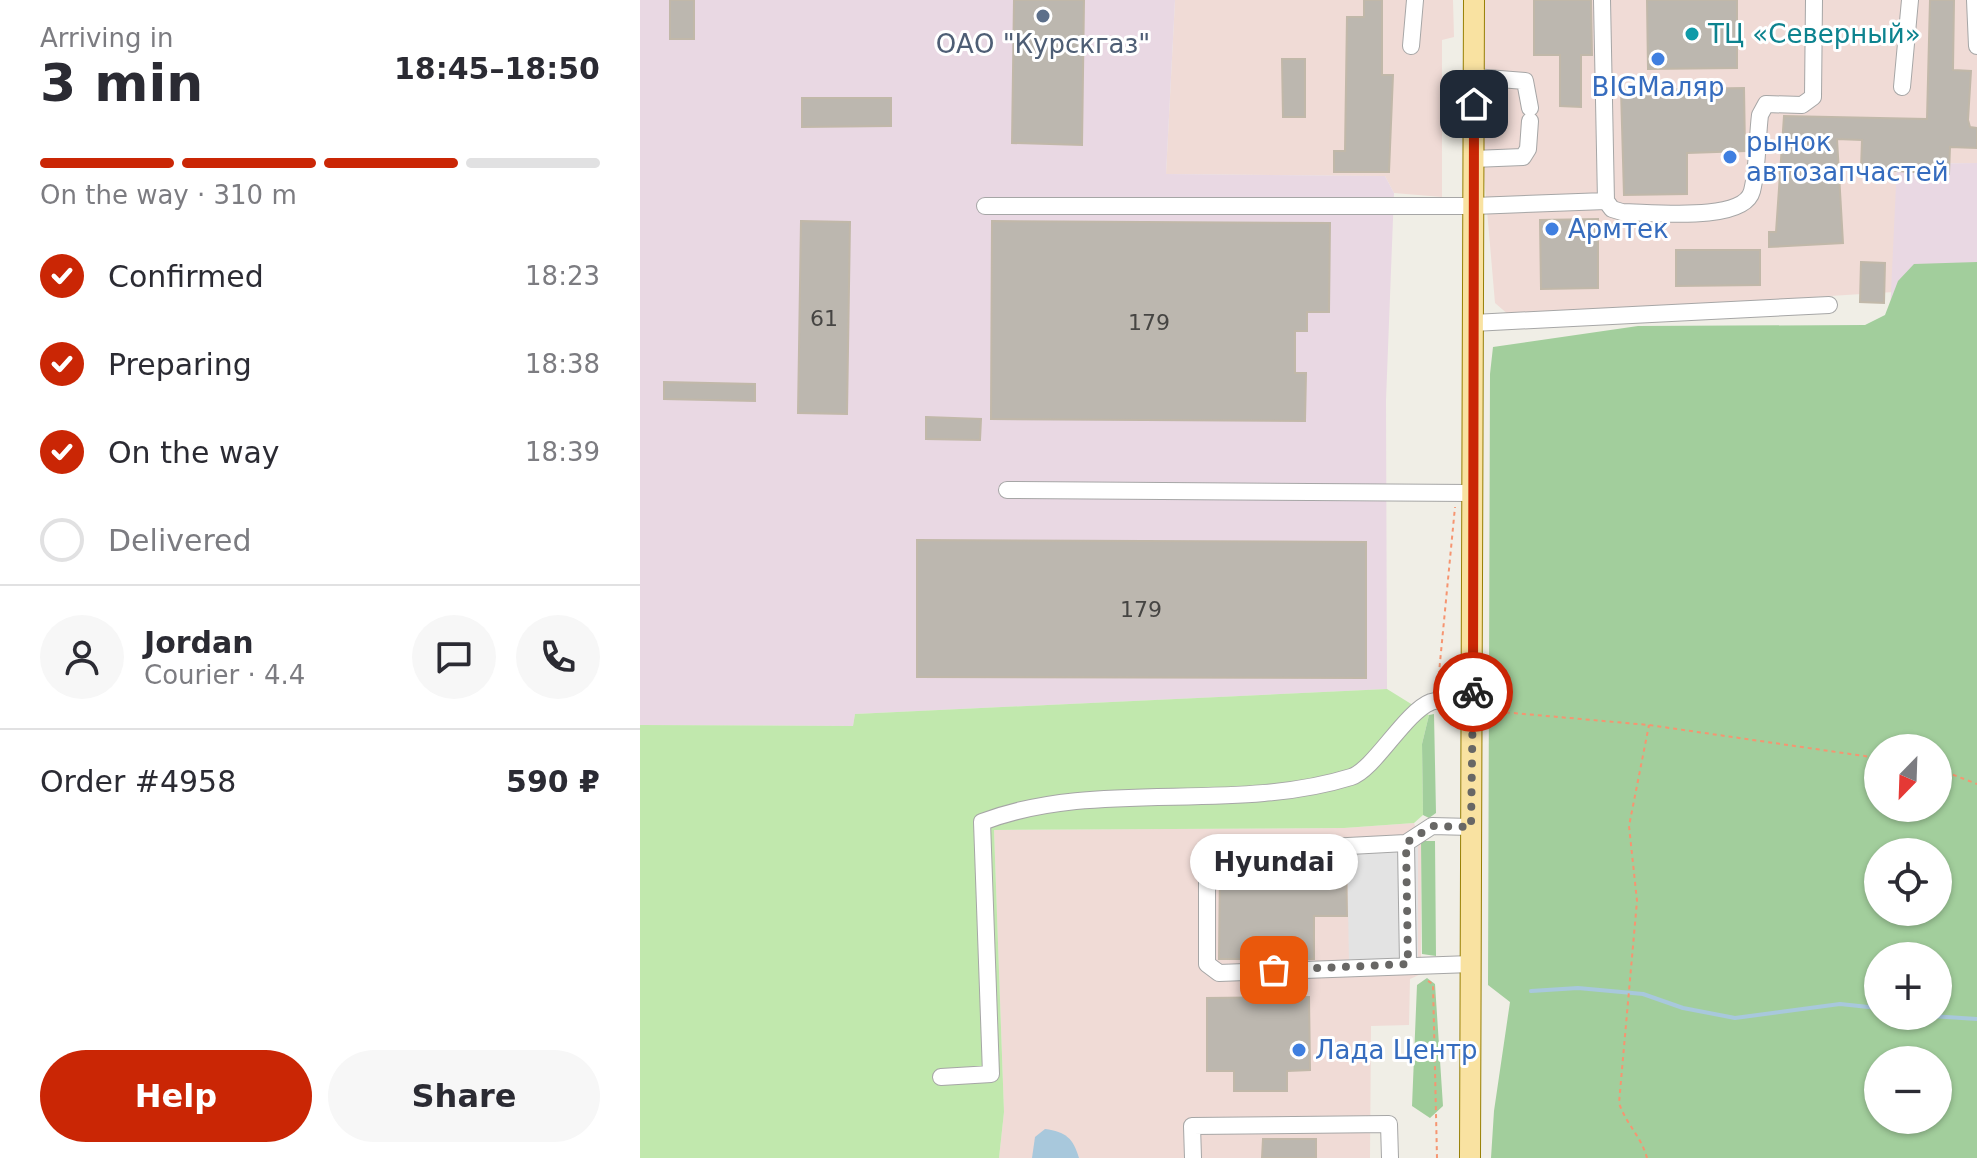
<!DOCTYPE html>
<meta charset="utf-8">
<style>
body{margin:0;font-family:"DejaVu Sans",sans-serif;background:#f7f7f7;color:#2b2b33;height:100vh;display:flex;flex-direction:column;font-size:30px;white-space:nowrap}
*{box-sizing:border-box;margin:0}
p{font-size:26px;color:#7c7c81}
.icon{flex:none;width:44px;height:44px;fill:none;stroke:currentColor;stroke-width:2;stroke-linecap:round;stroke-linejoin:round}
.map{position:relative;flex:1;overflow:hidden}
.side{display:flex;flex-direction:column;background:#fff;width:640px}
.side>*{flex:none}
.needle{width:52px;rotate:203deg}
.tools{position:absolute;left:1224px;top:734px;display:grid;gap:16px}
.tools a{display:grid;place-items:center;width:88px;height:88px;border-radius:50%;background:#fff;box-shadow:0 2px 6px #0004;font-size:40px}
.pin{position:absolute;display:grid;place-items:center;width:68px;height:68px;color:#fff;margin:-34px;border-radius:16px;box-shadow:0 4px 12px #0006}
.courier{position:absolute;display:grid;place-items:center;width:80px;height:80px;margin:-40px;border:6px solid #ca2605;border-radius:50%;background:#fff;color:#222;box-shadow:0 2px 10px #0007}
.bubble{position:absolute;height:56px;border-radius:28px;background:#fff;box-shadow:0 2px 6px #0004;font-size:26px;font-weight:700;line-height:56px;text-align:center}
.overview em{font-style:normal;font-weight:700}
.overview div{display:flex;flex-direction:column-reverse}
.overview{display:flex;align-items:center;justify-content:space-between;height:136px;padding:0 40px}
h1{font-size:52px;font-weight:700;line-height:60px}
.bar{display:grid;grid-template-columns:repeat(4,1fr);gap:12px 8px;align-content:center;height:96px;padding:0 40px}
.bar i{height:10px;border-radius:6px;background:#e1e1e2}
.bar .current{background:#ca2605}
.bar p{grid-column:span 4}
.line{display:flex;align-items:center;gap:20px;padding:0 40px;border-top:2px solid #e1e1e2}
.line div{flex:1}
.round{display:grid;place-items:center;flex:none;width:84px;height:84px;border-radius:42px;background:#f7f7f7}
ol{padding:0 40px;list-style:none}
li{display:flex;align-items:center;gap:24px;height:88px}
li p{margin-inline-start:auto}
li .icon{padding:8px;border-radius:50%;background:#ca2605;color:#fff;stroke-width:4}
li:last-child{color:#7c7c81}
li i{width:44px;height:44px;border:4px solid #e1e1e2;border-radius:50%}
.action{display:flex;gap:16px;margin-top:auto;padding:16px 40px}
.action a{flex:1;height:92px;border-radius:48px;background:#ca2605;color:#fff;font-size:32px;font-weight:700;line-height:92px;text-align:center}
.action a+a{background:#f7f7f7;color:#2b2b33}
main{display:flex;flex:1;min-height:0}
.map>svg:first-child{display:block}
</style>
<main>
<section class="side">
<div class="overview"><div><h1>3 min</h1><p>Arriving in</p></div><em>18:45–18:50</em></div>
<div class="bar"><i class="current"></i><i class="current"></i><i class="current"></i><i></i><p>On the way · 310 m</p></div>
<ol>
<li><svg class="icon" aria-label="check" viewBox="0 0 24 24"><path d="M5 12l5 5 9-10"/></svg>Confirmed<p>18:23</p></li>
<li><svg class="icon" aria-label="check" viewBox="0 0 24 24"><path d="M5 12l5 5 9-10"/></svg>Preparing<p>18:38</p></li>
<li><svg class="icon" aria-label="check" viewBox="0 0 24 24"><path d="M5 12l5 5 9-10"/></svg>On the way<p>18:39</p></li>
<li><i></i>Delivered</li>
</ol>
<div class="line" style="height:144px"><a class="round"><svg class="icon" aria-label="person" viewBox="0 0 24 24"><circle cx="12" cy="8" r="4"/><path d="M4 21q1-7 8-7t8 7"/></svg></a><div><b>Jordan</b><p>Courier · 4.4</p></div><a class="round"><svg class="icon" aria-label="chat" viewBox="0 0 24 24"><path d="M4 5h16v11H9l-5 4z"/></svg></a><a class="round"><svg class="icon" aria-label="phone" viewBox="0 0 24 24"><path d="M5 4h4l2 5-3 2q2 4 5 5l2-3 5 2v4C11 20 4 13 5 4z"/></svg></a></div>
<div class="line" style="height:104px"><div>Order #4958</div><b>590 ₽</b></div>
<div class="action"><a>Help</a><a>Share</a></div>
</section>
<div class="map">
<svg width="1337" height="1158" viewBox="0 0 1337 1158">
<rect width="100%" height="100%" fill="#f0eee6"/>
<path fill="#f0dbd6" d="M 535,0 L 813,0 L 814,37 L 802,40 L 802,197 L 754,193 L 745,176 L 526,174 Z
M 843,0 L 1337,0 L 1337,163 L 1257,164 L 1254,292 L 870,316 L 855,303 L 842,152 Z
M 774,823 L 781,841 L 781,974 L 770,979 L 769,1025 L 731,1026 L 730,1158 L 359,1158 L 364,1112 L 354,830 L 704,828 Z"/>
<path fill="#e9d8e3" d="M 0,0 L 535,0 L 526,174 L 745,176 L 754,193 L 746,400 L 747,689 L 215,714 L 213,726 L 0,725 Z
M 1337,163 L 1337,331 L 1249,335 L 1257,164 Z"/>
<path fill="#c1e8ad" d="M 747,689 L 789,715 L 782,744 L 783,815 L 774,823 L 704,828 L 354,830 L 364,1112 L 359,1158 L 0,1158 L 0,725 L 213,726 L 215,714 Z"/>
<path fill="#a2ce9c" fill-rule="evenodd" d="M 1337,262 L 1337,1158 L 851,1158 L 854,1111 L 870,1002 L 848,985 L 850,374 L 853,347 L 998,326 L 1225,325 L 1245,315 L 1258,281 L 1274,264 ZM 1298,748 L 1298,808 L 1238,808 L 1238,748 ZM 1298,852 L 1298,912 L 1238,912 L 1238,852 ZM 1238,956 L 1298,956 L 1298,1016 L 1238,1016 ZM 1238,1060 L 1298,1060 L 1298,1120 L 1238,1120 Z
M 794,714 L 796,813 L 789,818 L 783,815 L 782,744 L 789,715 Z
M 781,841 L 795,841 L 796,956 L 782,954 Z
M 787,978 L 795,984 L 803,1106 L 790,1118 L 772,1106 L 777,985 Z"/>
<path fill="#e3e3e3" d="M 778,843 L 778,962 L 709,965 L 707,845 Z"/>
<path fill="#a8c8dc" d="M 405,1129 C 426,1132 433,1138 439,1158 L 392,1158 L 395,1137 Z"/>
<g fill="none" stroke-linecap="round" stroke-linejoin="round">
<path stroke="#a8c8dc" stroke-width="4" d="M 891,991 L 938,988 L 1003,994 L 1043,1008 L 1095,1018 L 1200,1004 L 1238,1008
M 1291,1016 L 1337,1019"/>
</g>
<path fill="#bcb7af" stroke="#c1b8a9" stroke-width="2" d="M 30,0 L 54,0 L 54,39 L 30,39 Z
M 374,0 L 444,0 L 442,145 L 372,143 Z
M 724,0 L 742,0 L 742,75 L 753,75 L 749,172 L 694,172 L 694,151 L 705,151 L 707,17 L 724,17 Z
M 894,0 L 951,0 L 952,55 L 941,55 L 941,107 L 920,106 L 920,55 L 894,55 Z
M 1007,0 L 1097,0 L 1097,68 L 1008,69 Z
M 1290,0 L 1314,0 L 1313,70 L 1331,71 L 1328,120 L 1330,127 L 1337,128 L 1337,148 L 1310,147 L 1309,174 L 1221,169 L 1222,140 L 1197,139 L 1203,243 L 1129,247 L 1129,232 L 1136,232 L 1144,116 L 1287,119 Z
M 642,59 L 665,59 L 665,117 L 643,117 Z
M 1104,88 L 1105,151 L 1047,153 L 1047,194 L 984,195 L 981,90 Z
M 162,98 L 251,98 L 251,126 L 162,127 Z
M 958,219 L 958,288 L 901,289 L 900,220 Z
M 161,221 L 210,222 L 207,414 L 158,413 Z
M 352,221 L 690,223 L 689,312 L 667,312 L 667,331 L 655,331 L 655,373 L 666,373 L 665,421 L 351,419 Z
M 1036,250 L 1120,250 L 1120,285 L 1036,286 Z
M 1221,262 L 1245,263 L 1244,303 L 1220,302 Z
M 24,382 L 115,384 L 115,401 L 24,399 Z
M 286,417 L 341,419 L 340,440 L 286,439 Z
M 277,540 L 726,542 L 726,678 L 277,677 Z
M 706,857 L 707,916 L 674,916 L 674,959 L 579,959 L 580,866 L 658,865 L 658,860 Z
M 669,997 L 670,1070 L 647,1071 L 647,1091 L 594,1091 L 594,1071 L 567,1071 L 567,998 Z
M 623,1139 L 676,1139 L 676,1158 L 622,1158 Z"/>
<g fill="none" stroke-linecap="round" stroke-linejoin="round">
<g stroke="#a6a6a6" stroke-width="18">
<path id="minor" d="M 962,0 L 966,201 L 972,209 L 982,212 C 1010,212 1104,223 1112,191 C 1118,167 1117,139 1120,115 L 1126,104 L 1162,105 L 1173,97 L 1174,0
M 1335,0 L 1337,46
M 771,46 L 775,0
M 834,77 L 885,81 L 890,108
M 1262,87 L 1270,0
M 833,159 L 883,157 L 888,149 L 890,121
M 345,206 L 834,206 L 966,201
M 833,323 L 1189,305
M 367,490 L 832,493
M 766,843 L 768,964
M 831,964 L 579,973 L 567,964 L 567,867 L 575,853 L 766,843 L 792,826 L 831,827
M 301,1077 L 351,1074 L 342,822 C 457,778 592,814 711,777 C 734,770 765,712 791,702 C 803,698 820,698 833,696
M 553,1158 L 552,1126 L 749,1124 L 750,1158"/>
</g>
<g stroke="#977f04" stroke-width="22">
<path id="major" d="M 830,1158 L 834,0"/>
</g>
<path stroke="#f69571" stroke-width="2" stroke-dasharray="4 4" stroke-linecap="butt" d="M 798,683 L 815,507
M 850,711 L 1009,725 L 1238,758
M 1298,769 L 1337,784
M 788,981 L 793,984 L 797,1158
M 1007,1158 C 1001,1136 986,1124 979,1103 L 997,901 L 989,826 L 1009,725"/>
<use href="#minor" stroke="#fff" stroke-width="16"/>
<use href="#major" stroke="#f9e2a1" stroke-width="20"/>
</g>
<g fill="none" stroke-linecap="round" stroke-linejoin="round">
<path stroke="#686765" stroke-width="8" stroke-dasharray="0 14.4" d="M 634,970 L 768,964 L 766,843 L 792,826 L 831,827 L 833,692"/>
<path stroke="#ca2605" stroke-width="10" d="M 833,692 L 834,104"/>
</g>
<circle fill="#5c6f8a" stroke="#fff" stroke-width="3" cx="403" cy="16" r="8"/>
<circle fill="#0f9aa8" stroke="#fff" stroke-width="3" cx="1052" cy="34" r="8"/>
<g fill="#3f7fe0" stroke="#fff" stroke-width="3">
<circle cx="1018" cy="59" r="8"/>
<circle cx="1090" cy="157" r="8"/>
<circle cx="912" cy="229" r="8"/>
<circle cx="659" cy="1050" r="8"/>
</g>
<g text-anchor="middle" stroke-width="6" stroke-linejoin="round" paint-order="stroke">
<g font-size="22" fill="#464543">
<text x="184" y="326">61</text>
<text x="509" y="330">179</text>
<text x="501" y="617">179</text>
</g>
<g font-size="26" fill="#0d838f" stroke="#fff" text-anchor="start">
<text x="1068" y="43">ТЦ «Северный»</text>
</g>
<g font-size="26" fill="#4e5e75" stroke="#fff">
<text x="403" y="53">ОАО "Курскгаз"</text>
</g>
<g font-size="26" fill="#366cbe" stroke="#fff" text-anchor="start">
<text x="1018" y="96" text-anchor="middle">BIGМаляр</text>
<text x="1106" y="151">рынок<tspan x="1106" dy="30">автозапчастей</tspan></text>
<text x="928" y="238">Армтек</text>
<text x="675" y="1059">Лада Центр</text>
</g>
</g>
</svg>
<div class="tools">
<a><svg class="needle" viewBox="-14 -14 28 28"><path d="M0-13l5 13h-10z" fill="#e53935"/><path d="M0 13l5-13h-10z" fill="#7c7c81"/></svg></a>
<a><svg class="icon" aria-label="locate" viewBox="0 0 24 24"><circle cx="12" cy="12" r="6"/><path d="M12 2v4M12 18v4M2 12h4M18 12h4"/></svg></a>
<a>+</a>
<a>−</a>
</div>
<div class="pin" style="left:634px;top:970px;background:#ea580c"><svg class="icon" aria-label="bag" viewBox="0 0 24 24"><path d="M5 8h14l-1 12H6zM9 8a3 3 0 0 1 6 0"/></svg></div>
<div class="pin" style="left:834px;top:104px;background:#1f2937"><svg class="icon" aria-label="home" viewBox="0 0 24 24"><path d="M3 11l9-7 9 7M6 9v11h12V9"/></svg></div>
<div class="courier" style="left:833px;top:692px"><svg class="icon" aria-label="bike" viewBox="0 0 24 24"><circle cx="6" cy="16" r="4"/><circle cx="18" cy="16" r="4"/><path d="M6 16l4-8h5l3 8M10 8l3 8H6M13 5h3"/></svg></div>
<div class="bubble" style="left:550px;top:834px;width:168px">Hyundai</div>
</div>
</main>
